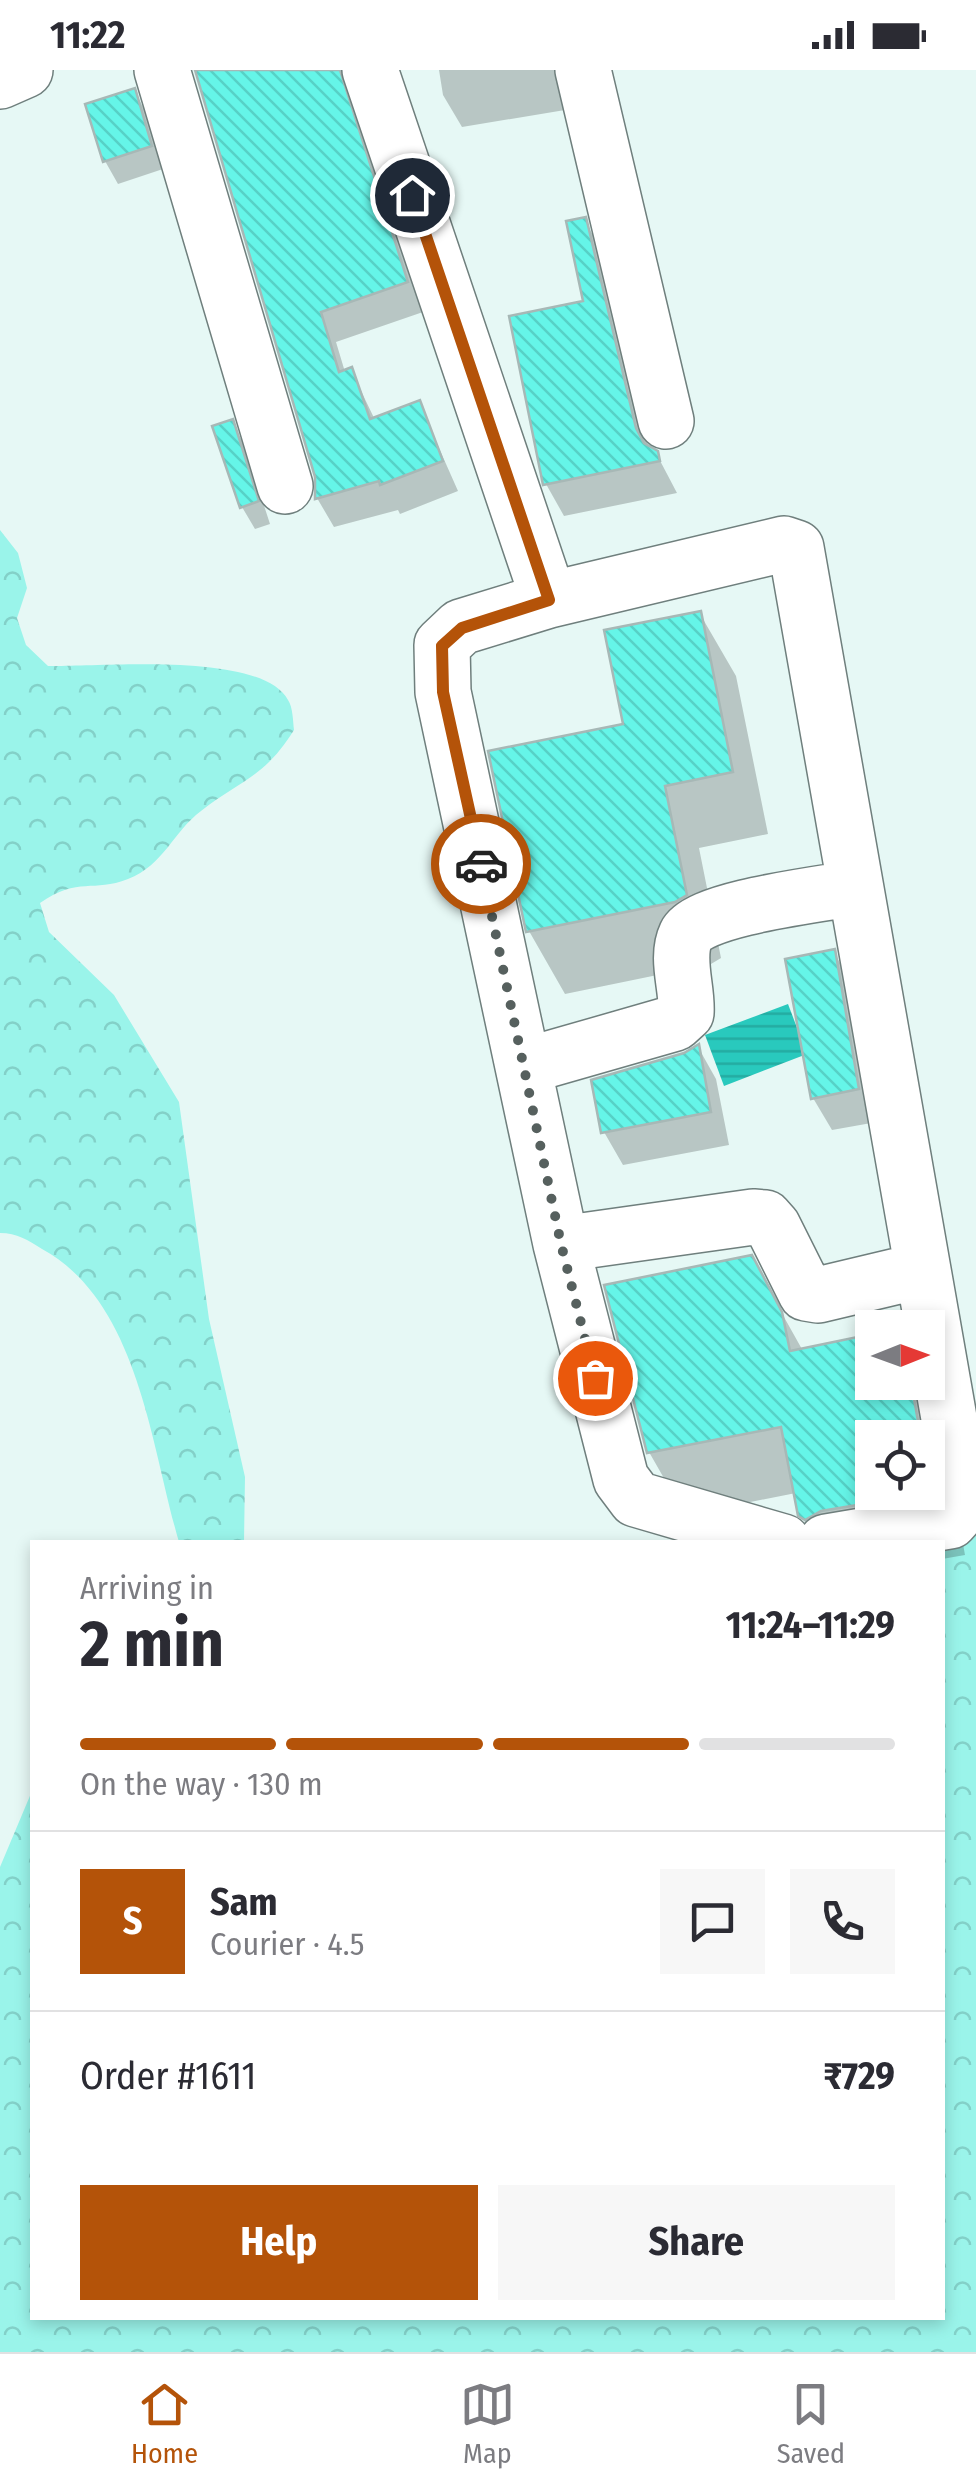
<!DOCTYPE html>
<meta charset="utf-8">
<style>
body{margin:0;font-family:"Fira Sans Condensed",sans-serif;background:#f7f7f7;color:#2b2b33;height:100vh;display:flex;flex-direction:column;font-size:38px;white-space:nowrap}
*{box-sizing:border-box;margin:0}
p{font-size:32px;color:#7c7c81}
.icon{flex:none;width:55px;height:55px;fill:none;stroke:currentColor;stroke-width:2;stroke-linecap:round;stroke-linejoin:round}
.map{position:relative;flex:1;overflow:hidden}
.side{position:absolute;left:30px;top:1470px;width:915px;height:780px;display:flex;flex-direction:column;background:#fff;border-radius:0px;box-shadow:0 5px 15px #0003}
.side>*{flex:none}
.needle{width:65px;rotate:89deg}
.controls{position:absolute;left:855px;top:1240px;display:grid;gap:20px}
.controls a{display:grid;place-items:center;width:90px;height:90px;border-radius:0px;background:#fff;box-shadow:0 5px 15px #0003;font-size:50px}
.pin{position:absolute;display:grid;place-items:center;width:85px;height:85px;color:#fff;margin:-42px;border:5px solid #fff;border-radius:50%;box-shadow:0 2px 10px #0007}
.courier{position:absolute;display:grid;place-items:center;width:100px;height:100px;margin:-50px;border:8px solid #b45309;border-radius:50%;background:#fff;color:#222;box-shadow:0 2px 12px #0007}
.head em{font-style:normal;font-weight:700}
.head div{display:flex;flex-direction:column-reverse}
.head{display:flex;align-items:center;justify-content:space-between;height:170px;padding:0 50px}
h1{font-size:65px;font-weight:700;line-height:75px}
.bar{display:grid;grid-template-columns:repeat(4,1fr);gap:15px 10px;align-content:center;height:120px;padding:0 50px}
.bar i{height:12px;border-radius:8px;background:#e1e1e2}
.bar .active{background:#b45309}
.bar p{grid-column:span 4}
.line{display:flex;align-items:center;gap:25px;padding:0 50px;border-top:2px solid #e1e1e2}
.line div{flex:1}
.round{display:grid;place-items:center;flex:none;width:105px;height:105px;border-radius:0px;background:#f7f7f7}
.button{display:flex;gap:20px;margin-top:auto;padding:20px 50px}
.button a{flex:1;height:115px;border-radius:0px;background:#b45309;color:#fff;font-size:40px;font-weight:700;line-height:115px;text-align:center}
.button a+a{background:#f7f7f7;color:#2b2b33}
.status{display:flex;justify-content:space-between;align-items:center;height:70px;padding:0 50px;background:#fff;direction:ltr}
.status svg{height:28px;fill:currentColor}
.dock{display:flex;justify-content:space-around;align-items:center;height:140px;border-top:2px solid #e1e1e2;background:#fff;font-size:28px;color:#7c7c81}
.dock a{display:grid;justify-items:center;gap:5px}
.dock .active{color:#b45309}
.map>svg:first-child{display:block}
</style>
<div class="status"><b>11:22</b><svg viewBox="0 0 49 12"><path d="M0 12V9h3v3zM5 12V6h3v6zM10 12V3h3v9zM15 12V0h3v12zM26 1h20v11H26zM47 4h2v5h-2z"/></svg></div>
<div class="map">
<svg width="976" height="2282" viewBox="0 0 976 2282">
<defs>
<pattern id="forest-crowns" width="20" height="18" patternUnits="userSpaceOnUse" patternTransform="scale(2.5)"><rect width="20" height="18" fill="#9af4ea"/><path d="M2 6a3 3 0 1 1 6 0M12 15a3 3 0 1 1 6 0" fill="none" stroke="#83d0c8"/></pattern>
<pattern id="water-rules" width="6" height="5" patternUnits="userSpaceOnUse" patternTransform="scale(2.5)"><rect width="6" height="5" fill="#29c9bd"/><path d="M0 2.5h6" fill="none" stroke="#23aba1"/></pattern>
<pattern id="building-back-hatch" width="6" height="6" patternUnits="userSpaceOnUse" patternTransform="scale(2.5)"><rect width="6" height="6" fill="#65f5e8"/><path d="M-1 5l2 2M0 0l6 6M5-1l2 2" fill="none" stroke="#56d1c6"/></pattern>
</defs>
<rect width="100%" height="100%" fill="#e6f8f5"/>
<path fill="url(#forest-crowns)" d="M 0,460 L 18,483 L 27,518 L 17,548 L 26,575 L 48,596 C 99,597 262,581 288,630 C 293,637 293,652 294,660 C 264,708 242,709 201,741 C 173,762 164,795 128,809 C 93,823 79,806 40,833 L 49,862 L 114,925 L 179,1032 L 209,1249 L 245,1407 L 244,1472 L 179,1472 C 151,1377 139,1232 42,1179 C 28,1170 17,1163 0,1163 Z
M 976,1462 L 976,2282 L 0,2282 L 0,1797 L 32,1721 L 32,2248 L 942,2248 L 942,1472 Z"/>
<path fill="url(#water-rules)" d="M 788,934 L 807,984 L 724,1016 L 705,965 Z"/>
<path fill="#0003" fill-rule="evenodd" d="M 197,0 L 345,0 L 423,242 L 336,272 L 345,302 L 351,300 L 375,350 L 419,333 L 458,421 L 400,444 L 398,440 L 334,457 L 317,428 L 317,407 Z
M 439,0 L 574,0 L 571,39 L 462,57 L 443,25 Z
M 134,21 L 147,44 L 163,99 L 118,114 L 105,91 Z
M 584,150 L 603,182 L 649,379 L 656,383 L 677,423 L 564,446 L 546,414 L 586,233 Z
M 231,352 L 244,374 L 270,454 L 255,459 L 242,437 Z
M 700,544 L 736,606 L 768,764 L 699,778 L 721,888 L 711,894 L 565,924 L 529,861 L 626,656 Z
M 834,882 L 852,915 L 877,1052 L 832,1060 L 813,1028 Z
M 698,977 L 716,1009 L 729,1075 L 623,1095 L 604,1062 Z
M 751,1188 L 803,1281 L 872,1267 L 872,1312 L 928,1312 L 936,1324 L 965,1485 L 942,1489 L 942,1472 L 817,1472 L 801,1445 L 796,1423 L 685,1445 L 649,1382 ZM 872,1368 L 928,1368 L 928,1422 L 872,1422 Z"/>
<path fill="url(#building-back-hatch)" stroke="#a7b8b6" stroke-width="2.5" d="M 195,0 L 340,0 L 408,212 L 321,242 L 339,302 L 352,297 L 370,349 L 420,330 L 443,391 L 380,415 L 379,411 L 315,429 L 315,407 Z
M 135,18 L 152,76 L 103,92 L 85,34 Z
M 586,147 L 636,358 L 644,373 L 658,381 L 660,391 L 543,415 L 509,246 L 583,231 L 566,151 Z
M 233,349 L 259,431 L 240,438 L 212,356 Z
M 701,541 L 733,702 L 665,716 L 687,825 L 675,832 L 526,862 L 488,681 L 623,654 L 604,560 Z
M 835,879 L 859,1019 L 811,1029 L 785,889 Z
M 699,974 L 711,1042 L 601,1063 L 591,1010 L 684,983 Z
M 752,1185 L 782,1242 L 790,1281 L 872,1264 L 872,1312 L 911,1312 L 921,1368 L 872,1368 L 872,1422 L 928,1422 L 928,1406 L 930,1423 L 821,1441 L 805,1450 L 798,1446 L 781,1357 L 647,1383 L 604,1215 Z"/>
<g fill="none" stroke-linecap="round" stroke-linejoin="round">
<g stroke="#6f7f7d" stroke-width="58">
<path id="minor" d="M 162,0 L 285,416
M 370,0 L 549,530
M 583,0 L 666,351
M 0,11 L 25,0
M 525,996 L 675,953 L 686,943 C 688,919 675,888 686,865 C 699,838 823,824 855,818
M 561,1174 L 753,1147 L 765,1148 L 773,1157 L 806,1223 L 818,1225 L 923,1200 L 796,478 L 784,474 L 549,530 L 461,557 L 442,575 L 443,622 L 561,1174 L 621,1409 L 636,1429 L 783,1472
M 826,1472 L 950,1451 L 960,1440 L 963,1428 L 923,1200"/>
</g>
<use href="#minor" stroke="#fff" stroke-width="55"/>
</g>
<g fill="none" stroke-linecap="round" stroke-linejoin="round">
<path stroke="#56605e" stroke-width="10" stroke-dasharray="0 18" d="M 481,794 L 561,1174 L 595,1308"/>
<path stroke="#b45309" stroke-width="12" d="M 412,125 L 549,530 L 462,558 L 442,576 L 443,622 L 481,794"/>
</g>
</svg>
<div class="controls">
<a><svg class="needle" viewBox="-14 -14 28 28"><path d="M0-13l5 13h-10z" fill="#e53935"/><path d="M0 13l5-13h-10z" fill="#7c7c81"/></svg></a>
<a><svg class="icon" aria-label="locate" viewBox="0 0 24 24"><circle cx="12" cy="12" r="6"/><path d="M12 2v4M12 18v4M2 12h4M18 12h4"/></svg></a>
</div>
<div class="pin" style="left:595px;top:1308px;background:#ea580c"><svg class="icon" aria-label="bag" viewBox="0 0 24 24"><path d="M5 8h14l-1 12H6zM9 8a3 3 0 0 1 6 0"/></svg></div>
<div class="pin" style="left:412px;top:125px;background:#1f2937"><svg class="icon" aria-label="home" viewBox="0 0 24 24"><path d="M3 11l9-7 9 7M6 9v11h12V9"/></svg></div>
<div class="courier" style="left:481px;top:794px"><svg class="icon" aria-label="car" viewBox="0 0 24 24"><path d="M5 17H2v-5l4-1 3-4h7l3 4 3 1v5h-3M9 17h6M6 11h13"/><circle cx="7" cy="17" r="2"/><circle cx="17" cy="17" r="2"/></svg></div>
<section class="side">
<div class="head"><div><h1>2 min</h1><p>Arriving in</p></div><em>11:24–11:29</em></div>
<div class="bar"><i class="active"></i><i class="active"></i><i class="active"></i><i></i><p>On the way · 130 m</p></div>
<div class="line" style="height:180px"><b class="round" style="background:#b45309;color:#fff">S</b><div><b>Sam</b><p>Courier · 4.5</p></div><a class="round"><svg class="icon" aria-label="chat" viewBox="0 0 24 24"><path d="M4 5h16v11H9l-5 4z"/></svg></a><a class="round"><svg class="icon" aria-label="phone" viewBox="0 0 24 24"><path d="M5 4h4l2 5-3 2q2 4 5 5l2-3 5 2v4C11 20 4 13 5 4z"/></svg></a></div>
<div class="line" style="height:130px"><div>Order #1611</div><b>₹729</b></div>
<div class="button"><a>Help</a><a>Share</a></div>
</section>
</div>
<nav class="dock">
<a class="active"><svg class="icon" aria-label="home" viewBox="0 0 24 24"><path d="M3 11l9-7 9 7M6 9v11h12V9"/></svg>Home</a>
<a><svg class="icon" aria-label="map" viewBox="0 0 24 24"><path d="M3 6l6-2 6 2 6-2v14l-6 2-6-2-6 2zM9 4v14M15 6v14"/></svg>Map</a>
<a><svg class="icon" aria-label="saved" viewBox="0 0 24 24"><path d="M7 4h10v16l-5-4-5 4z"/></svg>Saved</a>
</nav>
